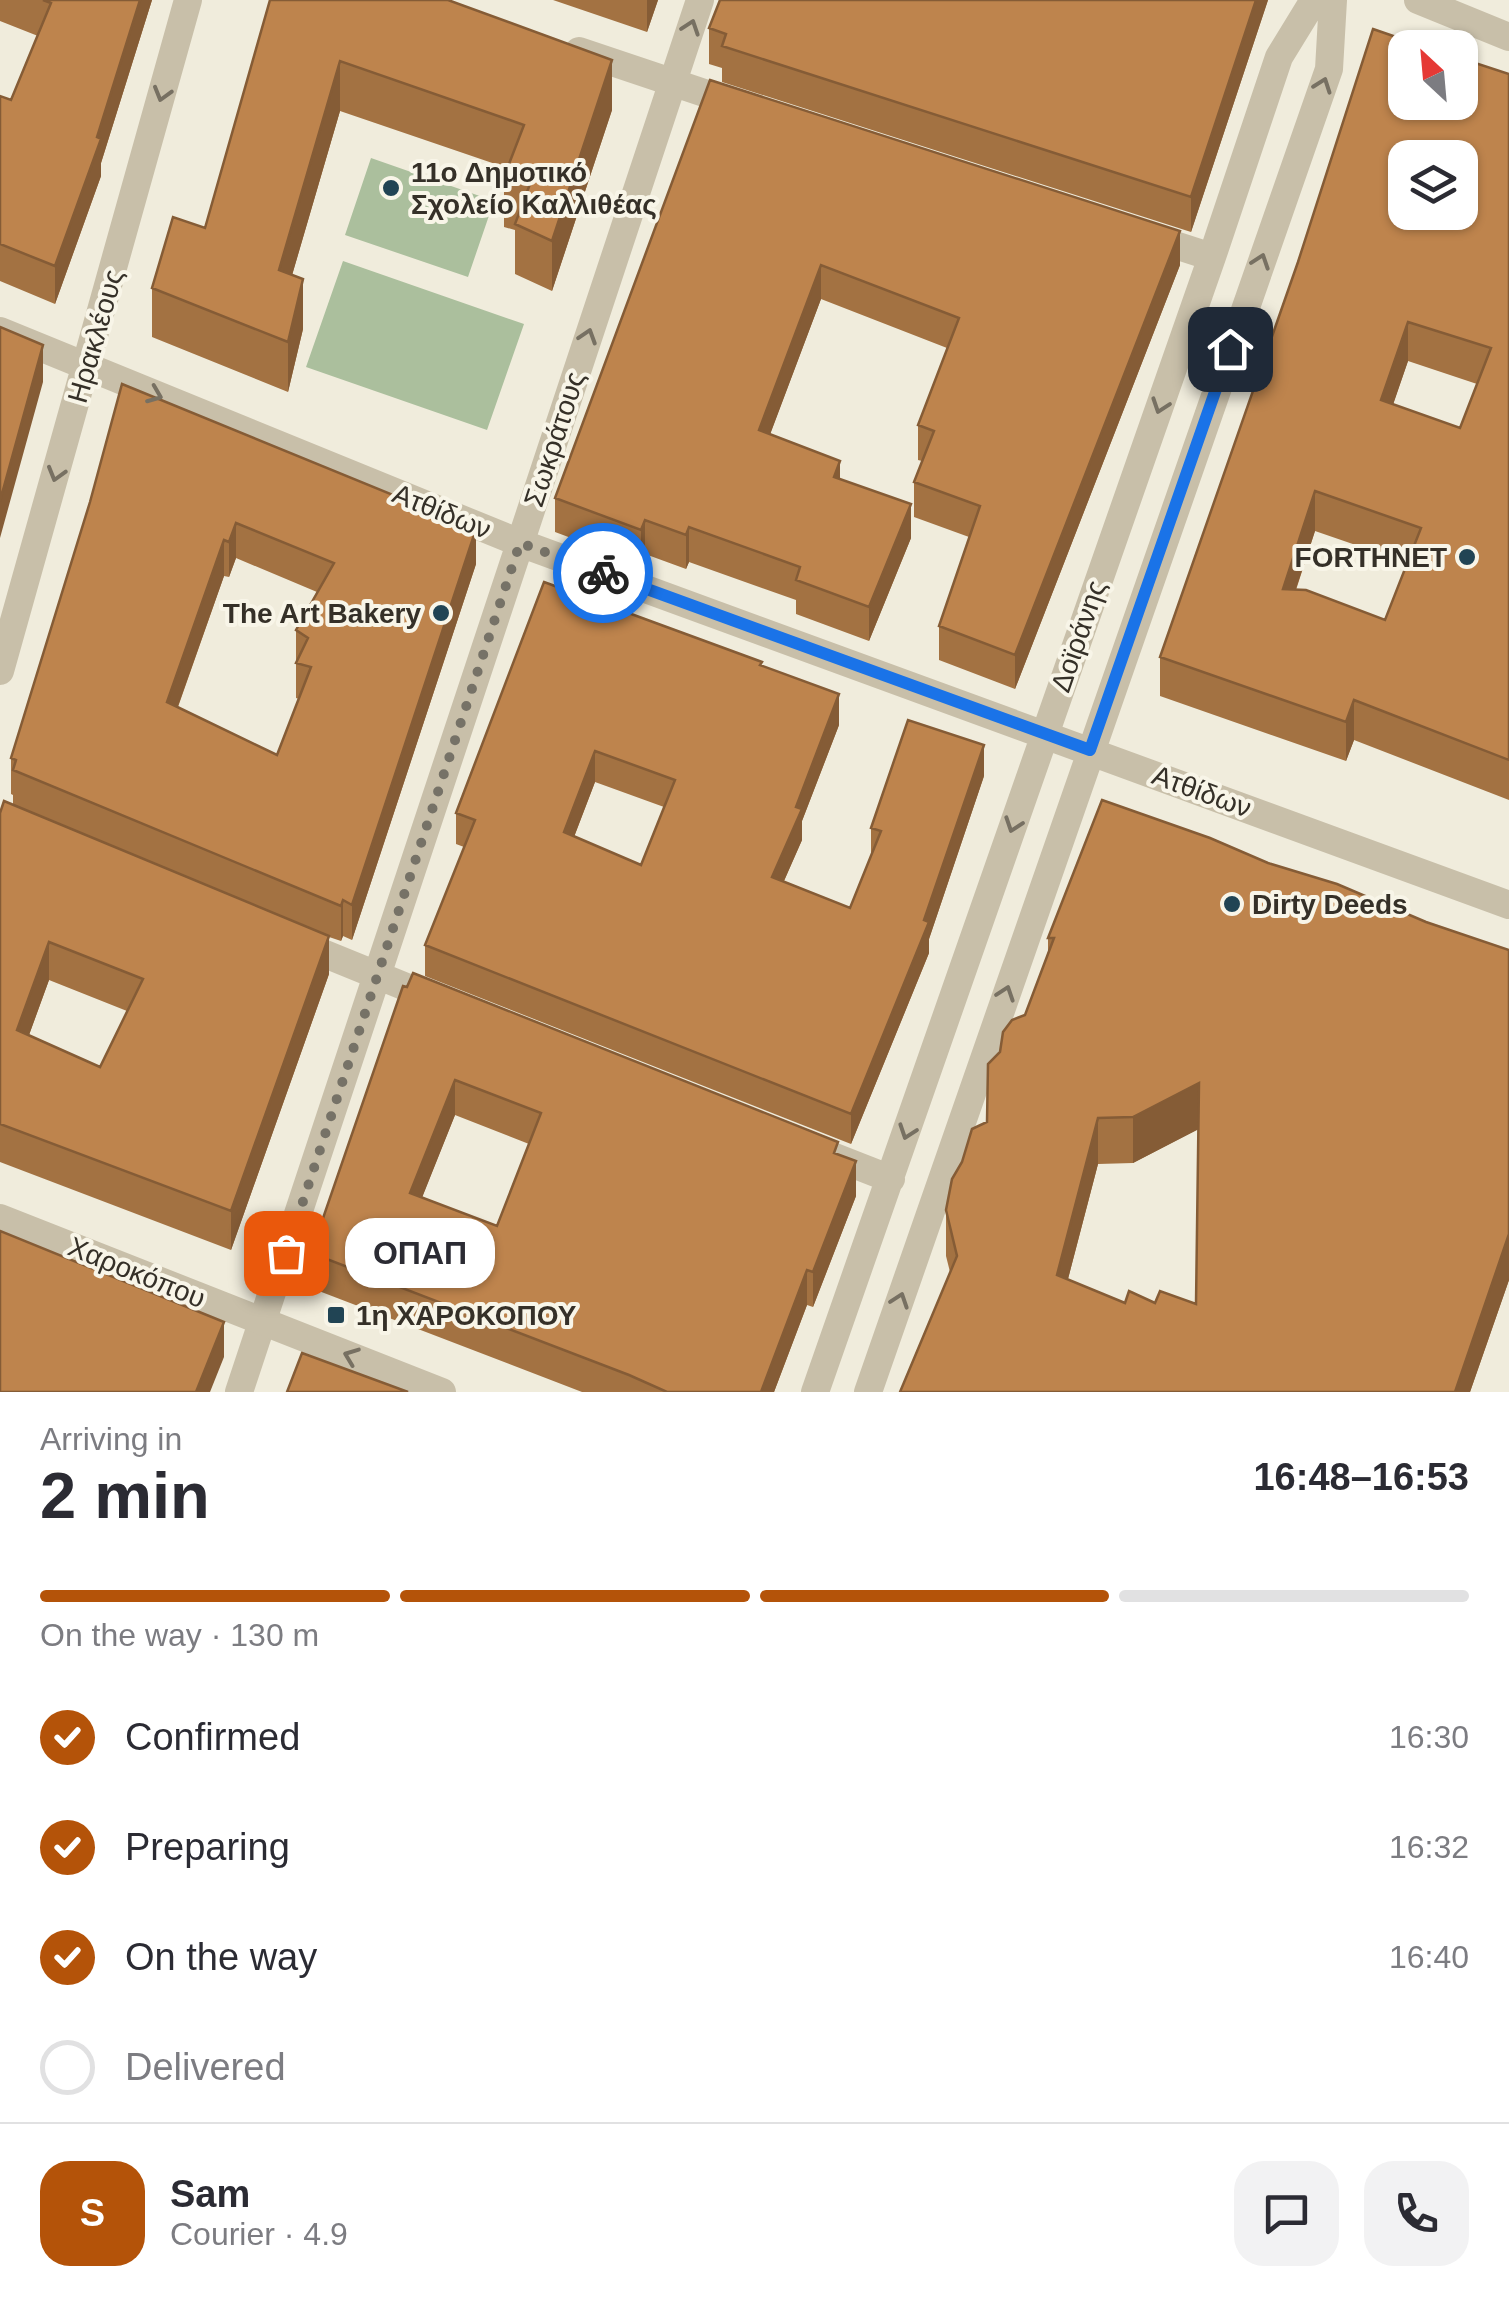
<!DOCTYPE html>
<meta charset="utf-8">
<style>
body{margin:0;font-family:Helvetica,sans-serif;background:#f2f2f3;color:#2b2b33;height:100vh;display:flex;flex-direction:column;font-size:38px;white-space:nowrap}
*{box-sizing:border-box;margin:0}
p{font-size:32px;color:#7c7c81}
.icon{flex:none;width:55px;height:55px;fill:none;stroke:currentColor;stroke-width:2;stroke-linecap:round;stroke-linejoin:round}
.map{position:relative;height:1392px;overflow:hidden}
.side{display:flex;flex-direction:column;background:#fff;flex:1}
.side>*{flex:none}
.needle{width:65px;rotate:334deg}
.buttons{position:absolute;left:1388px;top:30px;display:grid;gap:20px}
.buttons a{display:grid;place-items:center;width:90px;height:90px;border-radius:20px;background:#fff;box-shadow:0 2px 8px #0004;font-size:50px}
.pin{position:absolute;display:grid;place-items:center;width:85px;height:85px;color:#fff;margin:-42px;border-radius:20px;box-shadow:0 5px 15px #0006}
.courier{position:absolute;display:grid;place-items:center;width:100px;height:100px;margin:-50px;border:8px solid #1a73e8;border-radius:50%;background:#fff;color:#222;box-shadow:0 2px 12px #0007}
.bubble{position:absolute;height:70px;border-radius:30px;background:#fff;box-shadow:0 2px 8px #0004;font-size:32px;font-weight:700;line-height:70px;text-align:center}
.headline em{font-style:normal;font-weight:700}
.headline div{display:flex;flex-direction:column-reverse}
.headline{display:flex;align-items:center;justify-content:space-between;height:170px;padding:0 40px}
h1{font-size:65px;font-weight:700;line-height:75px}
.bar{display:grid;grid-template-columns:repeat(4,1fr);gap:15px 10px;align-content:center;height:120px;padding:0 40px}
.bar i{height:12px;border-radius:8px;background:#e1e1e2}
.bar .selected{background:#b45309}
.bar p{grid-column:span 4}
.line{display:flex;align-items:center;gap:25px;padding:0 40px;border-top:2px solid #e1e1e2}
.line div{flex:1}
.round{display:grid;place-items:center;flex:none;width:105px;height:105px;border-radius:30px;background:#f2f2f3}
ol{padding:0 40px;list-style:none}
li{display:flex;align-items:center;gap:30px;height:110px}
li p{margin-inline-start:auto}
li .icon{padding:10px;border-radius:50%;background:#b45309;color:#fff;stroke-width:4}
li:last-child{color:#7c7c81}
li i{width:55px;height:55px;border:5px solid #e1e1e2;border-radius:50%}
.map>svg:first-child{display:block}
</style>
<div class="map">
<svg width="1509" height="1392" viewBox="0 0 1509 1392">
<rect width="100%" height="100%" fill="#f0ecdc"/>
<path fill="#abbf9d" d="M 371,158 L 494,201 L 468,277 L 345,235 Z
M 343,261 L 524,324 L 487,430 L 306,367 Z"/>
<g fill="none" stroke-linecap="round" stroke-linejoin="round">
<path stroke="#c8bfa9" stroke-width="28" d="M 1418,0 L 1509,37
M 579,51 L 737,104
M 1144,235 L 1212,257
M 0,331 L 520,543 L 1509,905
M 0,671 L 188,0
M 298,943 L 438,1000
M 822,1152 L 891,1179
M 239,1392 L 700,0
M 815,1392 L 1212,257 L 1279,57 L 1314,0
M 868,1392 L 1329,69 L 1333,0"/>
<path stroke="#c8bfa9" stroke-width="28" d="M 0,1218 L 442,1392"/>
</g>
<path fill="#a37242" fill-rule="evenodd" d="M 0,0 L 152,0 L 101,163 L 101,176 L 55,304 L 0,281 L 0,96 L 11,100 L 38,36 L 0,21 Z
M 270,0 L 612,110 L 552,291 L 515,274 L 515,230 L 504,227 L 504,177 L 507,168 L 340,111 L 292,275 L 303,329 L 288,392 L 152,337 L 152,288 L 205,228 Z
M 553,0 L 658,0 L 647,32 Z
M 1268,0 L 1191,232 L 722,82 L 722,68 L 709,64 L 709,28 Z
M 1509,74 L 1509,800 L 1354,740 L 1346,761 L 1160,696 L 1160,657 ZM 1408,361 L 1477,384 L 1460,428 L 1393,404 ZM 1315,531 L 1408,563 L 1385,620 L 1296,590 Z
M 710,80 L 1180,265 L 1015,689 L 939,660 L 939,626 L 969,537 L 914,517 L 914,482 L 922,461 L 918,460 L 918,425 L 947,348 L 821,299 L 770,434 L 840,479 L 911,538 L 869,641 L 796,614 L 796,600 L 689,562 L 686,569 L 645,554 L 641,564 L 555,532 L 555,498 Z
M 122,384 L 476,564 L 352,940 L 343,936 L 341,941 L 329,937 L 329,974 L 231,1250 L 0,1162 L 0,813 L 13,805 L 13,795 L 11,794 L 11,758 L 90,502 ZM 236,558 L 317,592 L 296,630 L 296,698 L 299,699 L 277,755 L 178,707 L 224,576 L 229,577 ZM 49,980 L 127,1011 L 100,1067 L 29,1035 Z
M 762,666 L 839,725 L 802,821 L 802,840 L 784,881 L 850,908 L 871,855 L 871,828 L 984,776 L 929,939 L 929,953 L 851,1144 L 425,976 L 425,945 L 464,847 L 456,844 L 456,813 ZM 595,782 L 664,807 L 641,865 L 574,837 Z
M 1102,800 L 1509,1280 L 1470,1392 L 900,1392 L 950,1272 L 946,1256 L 946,1210 L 987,1122 L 1000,1052 L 1025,1015 L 1048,953 L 1048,938 ZM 1198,1129 L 1196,1304 L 1125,1303 L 1068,1279 L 1098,1164 L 1133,1163 Z
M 403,986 L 838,1155 L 856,1196 L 813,1307 L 807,1305 L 774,1392 L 582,1392 L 311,1288 L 311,1253 ZM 455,1115 L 529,1144 L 497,1226 L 422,1197 Z"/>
<path fill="#855c36" d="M 140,0 L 152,0 L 101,163 L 101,176 L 55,304 L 55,266 Z
M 647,0 L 658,0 L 647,32 Z
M 1256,0 L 1268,0 L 1191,232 L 1191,197 Z
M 612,60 L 612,110 L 552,291 L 552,241 Z
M 340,61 L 340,111 L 279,320 L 279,270 Z
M 1180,231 L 1180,265 L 1015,689 L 1015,655 Z
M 821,265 L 821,299 L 759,464 L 759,430 Z
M 303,279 L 303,329 L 288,392 L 288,342 Z
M 1408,322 L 1408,361 L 1381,440 L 1381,400 Z
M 43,345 L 43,382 L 0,538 L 0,501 Z
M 840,461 L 840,495 L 834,477 Z
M 1315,491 L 1315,531 L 1283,628 L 1283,589 Z
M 911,504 L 911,538 L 869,641 L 869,607 Z
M 645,520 L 645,554 L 641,564 L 641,530 Z
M 236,523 L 236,558 L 229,577 L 229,542 Z
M 689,527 L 689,562 L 686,569 L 686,535 Z
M 476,529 L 476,564 L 352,940 L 352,905 Z
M 224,540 L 224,576 L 167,737 L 167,702 Z
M 839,694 L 839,725 L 802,821 L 802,840 L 772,908 L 772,877 L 796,807 Z
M 1354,700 L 1354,740 L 1346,761 L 1346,722 Z
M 984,745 L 984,776 L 929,939 L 929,953 L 851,1144 L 851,1114 L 924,920 Z
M 595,751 L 595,782 L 564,863 L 564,832 Z
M 343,900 L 343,936 L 341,941 L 341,906 Z
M 329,936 L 329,974 L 231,1250 L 231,1211 Z
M 49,942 L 49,980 L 17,1068 L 17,1030 Z
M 455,1080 L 455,1115 L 410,1228 L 410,1193 Z
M 1199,1083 L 1199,1129 L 1133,1163 L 1133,1117 Z
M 1098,1118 L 1098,1164 L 1057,1321 L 1057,1275 Z
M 856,1161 L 856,1196 L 813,1307 L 813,1272 Z
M 1509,1234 L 1509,1280 L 1470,1392 L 1455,1392 Z
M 807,1270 L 807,1305 L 774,1392 L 761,1392 Z
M 224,1322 L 224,1357 L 210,1392 L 196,1392 Z"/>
<path fill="#be844d" stroke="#855c36" stroke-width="2.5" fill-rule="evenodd" d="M 43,0 L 140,0 L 97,137 L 101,139 L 55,266 L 0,244 L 0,96 L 11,100 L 51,3 Z
M 270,0 L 448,0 L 612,60 L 552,241 L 515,224 L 530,184 L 504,177 L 524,125 L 340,61 L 279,270 L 303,279 L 288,342 L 152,288 L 173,217 L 205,228 Z
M 720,0 L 1256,0 L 1191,197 L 722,46 L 726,34 L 709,28 Z
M 1373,29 L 1428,48 L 1405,48 L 1405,102 L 1460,102 L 1460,58 L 1509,74 L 1509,760 L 1354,700 L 1346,722 L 1160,657 L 1298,262 ZM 1405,158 L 1460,158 L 1460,212 L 1405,212 ZM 1408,322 L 1491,348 L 1460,428 L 1381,400 ZM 1315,491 L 1421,528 L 1385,620 L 1306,590 L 1283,589 Z
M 710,80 L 1180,231 L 1015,655 L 939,626 L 980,506 L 914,482 L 934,431 L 918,425 L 959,318 L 821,265 L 759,430 L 840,461 L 834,477 L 911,504 L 869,607 L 796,580 L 800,567 L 689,527 L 686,535 L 645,520 L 641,530 L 555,498 Z
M 0,327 L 43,345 L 0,501 Z
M 122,384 L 476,529 L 352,905 L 343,900 L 341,906 L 13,770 L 16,760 L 11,758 L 90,502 ZM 236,523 L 334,563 L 296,630 L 308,638 L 296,663 L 311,667 L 277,755 L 167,702 L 224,540 L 229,542 Z
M 544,582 L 762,662 L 760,665 L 839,694 L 796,807 L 802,809 L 772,877 L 850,908 L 881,831 L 871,828 L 908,720 L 984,745 L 924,920 L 929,922 L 851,1114 L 425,945 L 475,820 L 456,813 ZM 595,751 L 675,780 L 641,865 L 564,832 Z
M 1102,800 L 1210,838 L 1268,863 L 1337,884 L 1426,922 L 1509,950 L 1509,1234 L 1455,1392 L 900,1392 L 957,1256 L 946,1210 L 952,1179 L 962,1162 L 972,1129 L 987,1122 L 988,1064 L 1000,1052 L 1003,1032 L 1012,1020 L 1025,1015 L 1054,938 L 1048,938 ZM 1199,1083 L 1196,1304 L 1160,1291 L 1155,1303 L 1129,1291 L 1125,1303 L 1057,1275 L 1098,1118 L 1133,1117 Z
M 4,801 L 329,936 L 231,1211 L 0,1124 L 0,813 ZM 49,942 L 143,979 L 100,1067 L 17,1030 Z
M 413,973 L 838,1142 L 834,1153 L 856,1161 L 813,1272 L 807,1270 L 761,1392 L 667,1392 L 629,1375 L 311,1253 L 403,986 L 407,987 ZM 455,1080 L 541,1113 L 497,1226 L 410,1193 Z
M 0,1231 L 224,1322 L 196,1392 L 0,1392 Z
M 302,1353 L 408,1392 L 287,1392 Z"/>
<defs><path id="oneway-chevron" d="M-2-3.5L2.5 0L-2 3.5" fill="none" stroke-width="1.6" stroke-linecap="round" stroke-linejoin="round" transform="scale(2.5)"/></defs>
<g stroke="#777062">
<use href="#oneway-chevron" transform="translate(691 27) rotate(-71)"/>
<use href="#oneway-chevron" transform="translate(1323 85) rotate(-70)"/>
<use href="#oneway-chevron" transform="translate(162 94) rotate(106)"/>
<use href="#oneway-chevron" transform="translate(1261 261) rotate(-71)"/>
<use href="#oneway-chevron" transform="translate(588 336) rotate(-72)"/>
<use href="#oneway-chevron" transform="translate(155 395) rotate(22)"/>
<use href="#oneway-chevron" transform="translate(1160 406) rotate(109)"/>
<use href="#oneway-chevron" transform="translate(56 474) rotate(106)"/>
<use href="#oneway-chevron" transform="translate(1013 825) rotate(109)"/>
<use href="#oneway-chevron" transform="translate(1006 993) rotate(-71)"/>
<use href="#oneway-chevron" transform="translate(907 1132) rotate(109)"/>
<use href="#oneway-chevron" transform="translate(900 1300) rotate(-71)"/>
<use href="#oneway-chevron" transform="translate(351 1356) rotate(-159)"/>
</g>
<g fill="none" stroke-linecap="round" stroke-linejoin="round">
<path stroke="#767267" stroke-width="10" stroke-dasharray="0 18" d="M 286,1253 L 520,543 L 603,573"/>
<path stroke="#1a73e8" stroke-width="12" d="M 603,573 L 1090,750 L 1230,349"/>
</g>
<g fill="#214454" stroke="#f8f5e8" stroke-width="4">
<circle cx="391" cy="188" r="10"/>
<circle cx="1467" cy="557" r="10"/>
<circle cx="441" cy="613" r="10"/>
<circle cx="1232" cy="904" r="10"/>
<rect x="326" y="1305" width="20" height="20" rx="5"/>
</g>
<g text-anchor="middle" stroke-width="8" stroke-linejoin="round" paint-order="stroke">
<g font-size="28" font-weight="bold" fill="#353028" stroke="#f8f5e8" text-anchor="start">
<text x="411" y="182">11ο Δημοτικό<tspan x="411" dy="32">Σχολείο Καλλιθέας</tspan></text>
<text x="1447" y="567" text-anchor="end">FORTHNET</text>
<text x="421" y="623" text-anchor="end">The Art Bakery</text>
<text x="1252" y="914">Dirty Deeds</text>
<text x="356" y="1325">1η ΧΑΡΟΚΟΠΟΥ</text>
</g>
<g font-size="28" fill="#353028" stroke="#f8f5e8">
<text transform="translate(95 336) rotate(-74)" y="10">Ηρακλέους</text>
<text transform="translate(554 439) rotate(-72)" y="10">Σωκράτους</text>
<text transform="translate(442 511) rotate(22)" y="10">Ατθίδων</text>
<text transform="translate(1078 636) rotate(-71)" y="10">Δοϊράνης</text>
<text transform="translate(1202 791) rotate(20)" y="10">Ατθίδων</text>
<text transform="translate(137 1272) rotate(22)" y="10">Χαροκόπου</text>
</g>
</g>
</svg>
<div class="buttons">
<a><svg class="needle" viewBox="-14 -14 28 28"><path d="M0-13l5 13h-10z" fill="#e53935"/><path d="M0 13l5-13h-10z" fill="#7c7c81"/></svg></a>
<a><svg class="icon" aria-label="layers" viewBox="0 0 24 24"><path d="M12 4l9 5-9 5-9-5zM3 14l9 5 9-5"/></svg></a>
</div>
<div class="pin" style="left:286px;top:1253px;background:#ea580c"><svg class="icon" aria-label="bag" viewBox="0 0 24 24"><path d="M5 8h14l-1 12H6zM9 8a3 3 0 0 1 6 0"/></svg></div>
<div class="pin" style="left:1230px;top:349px;background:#1f2937"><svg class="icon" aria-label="home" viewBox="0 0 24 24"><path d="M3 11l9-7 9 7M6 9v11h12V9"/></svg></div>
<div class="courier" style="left:603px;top:573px"><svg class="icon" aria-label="bike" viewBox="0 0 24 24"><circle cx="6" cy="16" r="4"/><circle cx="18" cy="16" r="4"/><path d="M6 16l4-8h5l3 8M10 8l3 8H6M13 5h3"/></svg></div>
<div class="bubble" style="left:345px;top:1218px;width:150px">ΟΠΑΠ</div>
</div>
<section class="side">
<div class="headline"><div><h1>2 min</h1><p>Arriving in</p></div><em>16:48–16:53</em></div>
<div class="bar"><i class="selected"></i><i class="selected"></i><i class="selected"></i><i></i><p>On the way · 130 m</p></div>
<ol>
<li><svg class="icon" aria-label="check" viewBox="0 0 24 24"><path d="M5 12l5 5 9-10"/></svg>Confirmed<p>16:30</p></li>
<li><svg class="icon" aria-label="check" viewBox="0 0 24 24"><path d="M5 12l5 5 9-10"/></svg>Preparing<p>16:32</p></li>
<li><svg class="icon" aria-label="check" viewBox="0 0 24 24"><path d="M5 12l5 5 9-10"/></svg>On the way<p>16:40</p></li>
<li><i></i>Delivered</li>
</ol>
<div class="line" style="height:180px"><b class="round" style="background:#b45309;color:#fff">S</b><div><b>Sam</b><p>Courier · 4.9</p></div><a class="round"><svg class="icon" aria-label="chat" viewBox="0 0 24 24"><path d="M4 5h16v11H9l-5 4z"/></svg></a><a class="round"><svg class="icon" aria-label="phone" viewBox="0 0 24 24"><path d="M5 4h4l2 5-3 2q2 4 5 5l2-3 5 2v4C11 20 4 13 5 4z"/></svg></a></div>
</section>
